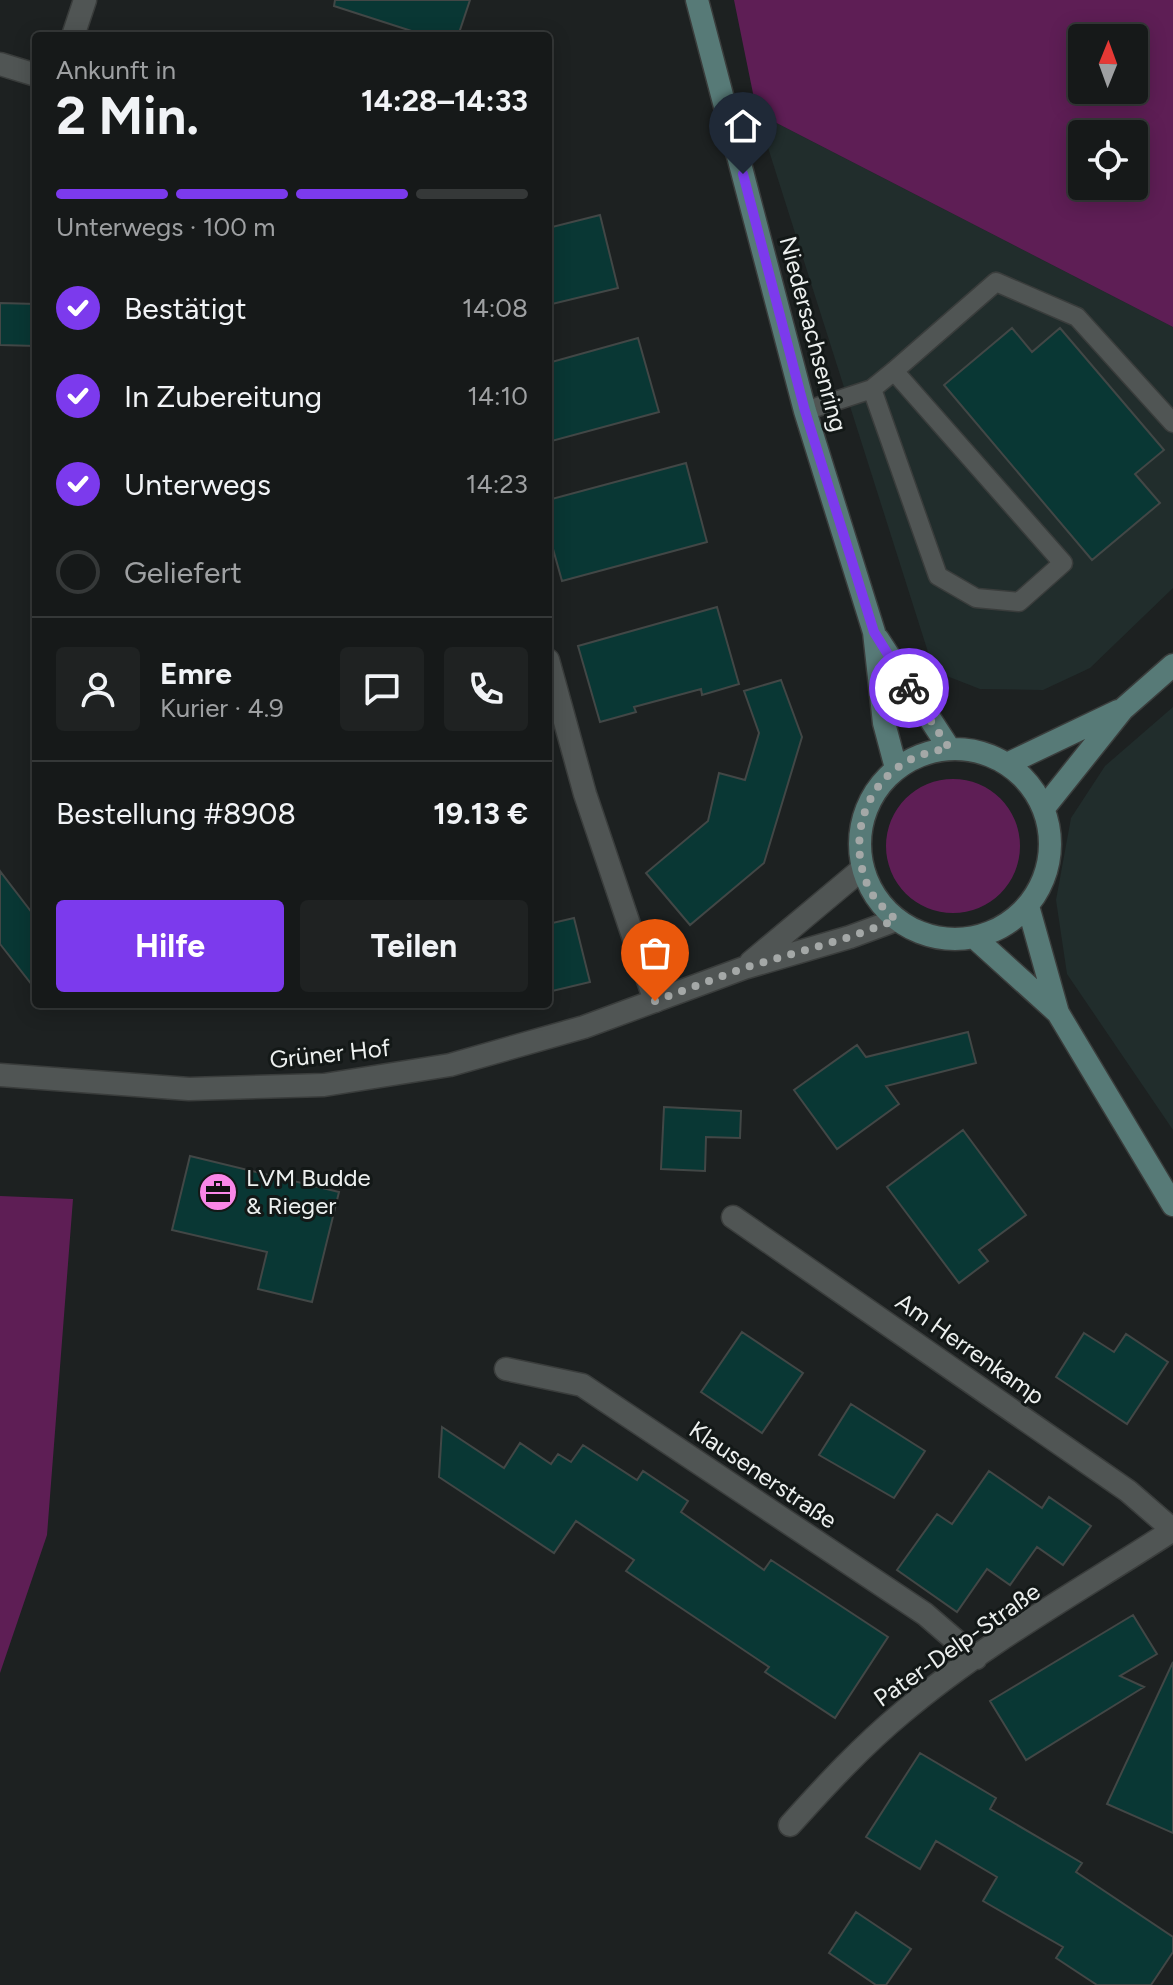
<!DOCTYPE html>
<html lang="de">
<meta charset="utf-8">
<style>
body{margin:0;font-family:Figtree,sans-serif;background:#1f2222;color:#f1f3f6;height:100vh;display:flex;flex-direction:column;font-size:30px;white-space:nowrap}
*{box-sizing:border-box;margin:0}
p{font-size:26px;color:#9ea0a2}
.icon{flex:none;width:44px;height:44px;fill:none;stroke:currentColor;stroke-width:2;stroke-linecap:round;stroke-linejoin:round}
.map{position:relative;flex:1;overflow:hidden}
.drawer{position:absolute;left:32px;top:32px;width:520px;height:976px;display:flex;flex-direction:column;background:#161919;border-radius:8px;box-shadow:0 4px 20px #0003,0 0 0 2px #353838}
.drawer>*{flex:none}
.needle{width:52px;rotate:1deg}
.buttons{position:absolute;left:1068px;top:24px;display:grid;gap:16px}
.buttons a{display:grid;place-items:center;width:80px;height:80px;border-radius:8px;background:#161919;box-shadow:0 4px 20px #0003,0 0 0 2px #353838;font-size:40px}
.pin{position:absolute;display:grid;place-items:center;width:68px;height:68px;color:#fff;margin:-82px -34px;border-radius:50% 50% 50% 0;rotate:-45deg;box-shadow:0 0 8px #0007}
.pin .icon{rotate:45deg}
.courier{position:absolute;display:grid;place-items:center;width:80px;height:80px;margin:-40px;border:6px solid #7c3aed;border-radius:50%;background:#fff;color:#222;box-shadow:0 2px 10px #0007}
.headline em{font-style:normal;font-weight:700}
.headline div{display:flex;flex-direction:column-reverse}
.headline{display:flex;align-items:center;justify-content:space-between;height:136px;padding:0 24px}
h1{font-size:52px;font-weight:700;line-height:60px}
.bar{display:grid;grid-template-columns:repeat(4,1fr);gap:12px 8px;align-content:center;height:96px;padding:0 24px}
.bar i{height:10px;border-radius:6px;background:#353838}
.bar .current{background:#7c3aed}
.bar p{grid-column:span 4}
.line{display:flex;align-items:center;gap:20px;padding:0 24px;border-top:2px solid #353838}
.line div{flex:1}
.round{display:grid;place-items:center;flex:none;width:84px;height:84px;border-radius:8px;background:#1f2222}
ol{padding:0 24px;list-style:none}
li{display:flex;align-items:center;gap:24px;height:88px}
li p{margin-inline-start:auto}
li .icon{padding:8px;border-radius:50%;background:#7c3aed;color:#fff;stroke-width:4}
li:last-child{color:#9ea0a2}
li i{width:44px;height:44px;border:4px solid #353838;border-radius:50%}
.button{display:flex;gap:16px;margin-top:auto;padding:16px 24px}
.button a{flex:1;height:92px;border-radius:8px;background:#7c3aed;color:#fff;font-size:32px;font-weight:700;line-height:92px;text-align:center}
.button a+a{background:#1f2222;color:#f1f3f6}
.map>svg:first-child{display:block}
</style>
<div class="map">
<svg width="1173" height="1985" viewBox="0 0 1173 1985">
<rect width="100%" height="100%" fill="#1d2121"/>
<path fill="#212d2c" d="M 757,113 L 1173,327 L 1173,588 L 1090,668 L 1043,690 L 980,689 L 934,671 Z
M 1173,707 L 1173,1130 L 1067,974 L 1056,900 L 1071,818 L 1105,766 Z"/>
<path fill="#5e1e55" fill-rule="evenodd" d="M 734,0 L 1173,0 L 1173,327 L 757,113 ZM 1082,38 L 1134,38 L 1134,90 L 1082,90 ZM 1082,134 L 1134,134 L 1134,186 L 1082,186 Z
M886 846a67 67 0 1 1 134 0a67 67 0 1 1-134 0Z
M 0,1196 L 73,1199 L 47,1535 L 0,1673 Z"/>
<path fill="#093734" stroke="#424746" stroke-width="2" d="M 335,0 L 470,0 L 458,36 L 427,36 L 334,6 Z
M 600,215 L 618,288 L 548,305 L 548,228 Z
M 0,303 L 36,304 L 36,346 L 0,345 Z
M 1012,328 L 1032,352 L 1060,328 L 1164,450 L 1135,474 L 1160,503 L 1092,560 L 944,385 Z
M 638,338 L 659,412 L 548,442 L 548,363 Z
M 686,463 L 707,542 L 562,581 L 548,531 L 548,500 Z
M 717,607 L 739,684 L 702,695 L 701,689 L 634,707 L 636,712 L 600,722 L 578,646 Z
M 781,680 L 802,737 L 764,863 L 690,925 L 646,873 L 708,821 L 719,773 L 745,780 L 759,733 L 744,691 Z
M 0,871 L 36,918 L 36,990 L 0,944 Z
M 574,918 L 590,982 L 548,992 L 548,924 Z
M 968,1032 L 976,1063 L 886,1086 L 899,1104 L 837,1149 L 794,1090 L 857,1045 L 866,1057 Z
M 664,1107 L 741,1111 L 740,1138 L 706,1137 L 705,1171 L 661,1169 Z
M 963,1130 L 1026,1215 L 979,1250 L 988,1261 L 959,1283 L 887,1187 Z
M 190,1156 L 339,1192 L 312,1302 L 258,1289 L 267,1252 L 172,1230 Z
M 742,1332 L 803,1373 L 762,1433 L 701,1392 Z
M 1084,1333 L 1114,1352 L 1126,1334 L 1168,1362 L 1127,1424 L 1056,1377 Z
M 851,1404 L 925,1451 L 894,1498 L 819,1455 Z
M 442,1427 L 504,1468 L 520,1443 L 551,1464 L 558,1454 L 571,1462 L 583,1445 L 637,1480 L 643,1471 L 688,1501 L 681,1512 L 764,1570 L 771,1560 L 888,1637 L 835,1718 L 765,1672 L 769,1667 L 626,1571 L 634,1560 L 576,1521 L 554,1553 L 439,1477 Z
M 989,1471 L 1042,1508 L 1049,1497 L 1091,1526 L 1063,1565 L 1037,1547 L 1010,1585 L 987,1569 L 957,1612 L 897,1570 L 937,1514 L 952,1524 Z
M 1133,1615 L 1157,1654 L 1120,1676 L 1144,1687 L 1026,1760 L 990,1701 Z
M 1173,1662 L 1173,1833 L 1107,1804 Z
M 920,1753 L 996,1798 L 990,1809 L 1082,1863 L 1076,1872 L 1173,1937 L 1173,1952 L 1151,1985 L 1097,1985 L 1056,1958 L 1063,1947 L 983,1901 L 997,1877 L 936,1841 L 920,1869 L 866,1837 Z
M 856,1912 L 911,1949 L 886,1985 L 876,1985 L 829,1953 Z"/>
<g fill="none" stroke-linecap="round" stroke-linejoin="round">
<g stroke="#3a3d3c" stroke-width="21">
<path id="service" d="M 894,371 L 996,282 L 1077,317 L 1173,423
M 805,411 L 872,389 L 894,371 L 1063,563 L 1019,602 L 976,598 L 938,576 L 872,389"/>
</g>
<g stroke="#3a3d3c" stroke-width="25">
<path id="minor" d="M 73,36 L 85,0
M 0,64 L 36,75
M 548,660 L 585,794 L 655,1001
M 733,1217 L 1128,1491 L 1173,1530
M 506,1369 L 582,1385 L 925,1614 L 976,1658
M 790,1825 C 826,1785 862,1746 903,1712 C 983,1644 1084,1588 1173,1530"/>
</g>
<g stroke="#3a3d3c" stroke-width="25">
<path id="tertiary" d="M 751,962 L 862,869
M 0,1075 L 189,1089 L 324,1085 L 450,1065 L 584,1027 L 744,968 L 850,937 L 896,920"/>
</g>
<g stroke="#3a3d3c" stroke-width="25">
<path id="secondary" d="M 697,0 L 805,411 L 874,632 L 884,723 L 896,768
M 878,639 L 949,748
M860 844a95 95 0 1 1 190 0a95 95 0 1 1-190 0Z
M 1007,764 L 1118,711
M 1044,808 L 1123,709 L 1173,665
M 1028,906 L 1058,1013 L 1173,1205
M 975,938 L 1058,1013"/>
</g>
<use href="#service" stroke="#505554" stroke-width="18"/>
<use href="#minor" stroke="#505554" stroke-width="22"/>
<use href="#tertiary" stroke="#505554" stroke-width="22"/>
<use href="#secondary" stroke="#577a77" stroke-width="22"/>
</g>
<g fill="none" stroke-linecap="round" stroke-linejoin="round">
<path stroke="#a4a8a7" stroke-width="8" stroke-dasharray="0 14.4" d="M 655,1001 L 744,968 L 850,937 L 896,920 C 889,913 880,905 874,897 C 848,856 857,797 897,768 C 912,756 930,752 949,748 L 909,688"/>
<path stroke="#7c3aed" stroke-width="10" d="M 743,174 L 805,411 L 874,632 L 909,688"/>
</g>
<defs>
<g id="office-disc" transform="scale(2)"><circle r="9.5" fill="#fa87e8" stroke="#131817"/><path d="M-6-3h4V-5.5h4V-3h4V5H-6ZM-1-4.5V-3h2v-1.5ZM-6 0V1H6V0Z" fill="#111"/></g>
</defs>
<g fill-rule="evenodd">
<use href="#office-disc" x="218" y="1192"/>
</g>
<g text-anchor="middle" stroke-width="6" stroke-linejoin="round" paint-order="stroke">
<g font-size="24" fill="#edf0ef" stroke="#131817">
<text transform="translate(813 334) rotate(75)" y="8">Niedersachsenring</text>
<text transform="translate(330 1054) rotate(-6)" y="8">Grüner Hof</text>
<text transform="translate(970 1349) rotate(35)" y="8">Am Herrenkamp</text>
<text transform="translate(763 1475) rotate(34)" y="8">Klausenerstraße</text>
<text transform="translate(957 1645) rotate(-35)" y="8">Pater-Delp-Straße</text>
</g>
<g font-size="24" fill="#edf0ef" stroke="#131817" text-anchor="start">
<text x="246" y="1186">LVM Budde<tspan x="246" dy="28">&amp; Rieger</tspan></text>
</g>
</g>
</svg>
<div class="buttons">
<a><svg class="needle" viewBox="-14 -14 28 28"><path d="M0-13l5 13h-10z" fill="#e53935"/><path d="M0 13l5-13h-10z" fill="#9ea0a2"/></svg></a>
<a><svg class="icon" aria-label="locate" viewBox="0 0 24 24"><circle cx="12" cy="12" r="6"/><path d="M12 2v4M12 18v4M2 12h4M18 12h4"/></svg></a>
</div>
<div class="pin" style="left:655px;top:1001px;background:#ea580c"><svg class="icon" aria-label="bag" viewBox="0 0 24 24"><path d="M5 8h14l-1 12H6zM9 8a3 3 0 0 1 6 0"/></svg></div>
<div class="pin" style="left:743px;top:174px;background:#1f2937"><svg class="icon" aria-label="home" viewBox="0 0 24 24"><path d="M3 11l9-7 9 7M6 9v11h12V9"/></svg></div>
<div class="courier" style="left:909px;top:688px"><svg class="icon" aria-label="bike" viewBox="0 0 24 24"><circle cx="6" cy="16" r="4"/><circle cx="18" cy="16" r="4"/><path d="M6 16l4-8h5l3 8M10 8l3 8H6M13 5h3"/></svg></div>
<section class="drawer">
<div class="headline"><div><h1>2 Min.</h1><p>Ankunft in</p></div><em>14:28–14:33</em></div>
<div class="bar"><i class="current"></i><i class="current"></i><i class="current"></i><i></i><p>Unterwegs · 100 m</p></div>
<ol>
<li><svg class="icon" aria-label="check" viewBox="0 0 24 24"><path d="M5 12l5 5 9-10"/></svg>Bestätigt<p>14:08</p></li>
<li><svg class="icon" aria-label="check" viewBox="0 0 24 24"><path d="M5 12l5 5 9-10"/></svg>In Zubereitung<p>14:10</p></li>
<li><svg class="icon" aria-label="check" viewBox="0 0 24 24"><path d="M5 12l5 5 9-10"/></svg>Unterwegs<p>14:23</p></li>
<li><i></i>Geliefert</li>
</ol>
<div class="line" style="height:144px"><a class="round"><svg class="icon" aria-label="person" viewBox="0 0 24 24"><circle cx="12" cy="8" r="4"/><path d="M4 21q1-7 8-7t8 7"/></svg></a><div><b>Emre</b><p>Kurier · 4.9</p></div><a class="round"><svg class="icon" aria-label="chat" viewBox="0 0 24 24"><path d="M4 5h16v11H9l-5 4z"/></svg></a><a class="round"><svg class="icon" aria-label="phone" viewBox="0 0 24 24"><path d="M5 4h4l2 5-3 2q2 4 5 5l2-3 5 2v4C11 20 4 13 5 4z"/></svg></a></div>
<div class="line" style="height:104px"><div>Bestellung #8908</div><b>19.13 €</b></div>
<div class="button"><a>Hilfe</a><a>Teilen</a></div>
</section>
</div>
